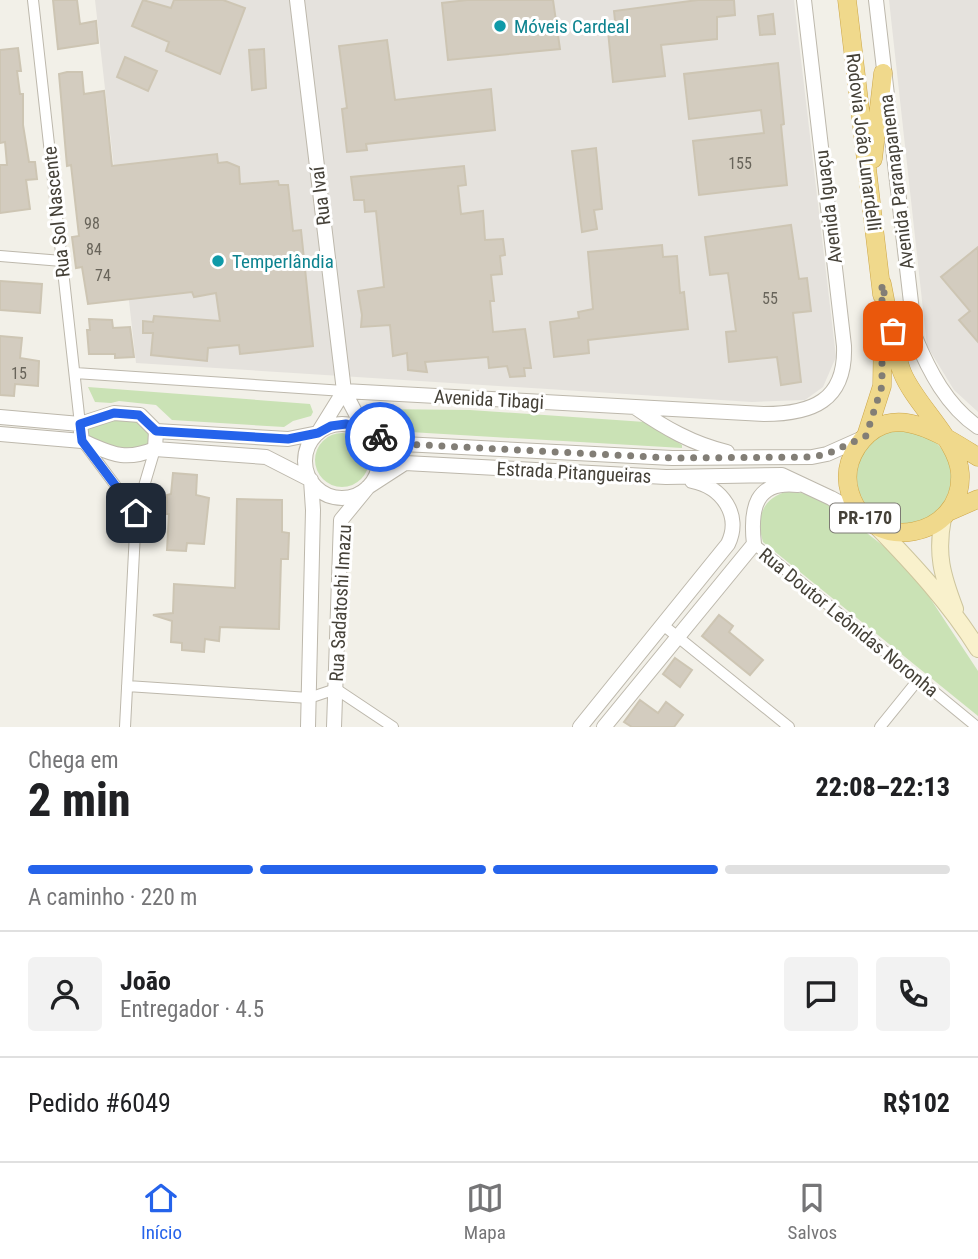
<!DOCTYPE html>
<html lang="pt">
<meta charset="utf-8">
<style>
body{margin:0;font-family:"Roboto Condensed",sans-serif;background:#f2f2f2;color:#202124;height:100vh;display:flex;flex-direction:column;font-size:26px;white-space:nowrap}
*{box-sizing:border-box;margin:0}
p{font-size:23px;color:#757577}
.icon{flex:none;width:38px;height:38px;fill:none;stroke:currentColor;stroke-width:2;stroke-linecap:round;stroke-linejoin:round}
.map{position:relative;height:727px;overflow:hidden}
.sheet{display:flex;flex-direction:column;background:#fff;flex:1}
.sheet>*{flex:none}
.pin{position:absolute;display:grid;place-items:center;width:60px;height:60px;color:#fff;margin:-30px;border-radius:14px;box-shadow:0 4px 10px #0006}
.courier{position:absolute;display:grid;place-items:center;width:70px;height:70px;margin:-35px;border:5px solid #2563eb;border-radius:50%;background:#fff;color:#222;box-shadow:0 2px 9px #0007}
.headline em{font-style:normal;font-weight:800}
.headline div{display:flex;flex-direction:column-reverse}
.headline{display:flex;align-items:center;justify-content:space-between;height:119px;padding:0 28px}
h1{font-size:46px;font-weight:800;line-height:52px}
.bar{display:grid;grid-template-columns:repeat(4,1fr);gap:10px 7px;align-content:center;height:84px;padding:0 28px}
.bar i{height:9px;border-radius:5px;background:#e0e0e0}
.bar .on{background:#2563eb}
.bar p{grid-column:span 4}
.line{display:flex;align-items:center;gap:18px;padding:0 28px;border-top:2px solid #e0e0e0}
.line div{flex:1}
.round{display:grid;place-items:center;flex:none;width:74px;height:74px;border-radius:7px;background:#f2f2f2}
.dock{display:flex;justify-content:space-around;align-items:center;height:98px;border-top:2px solid #e0e0e0;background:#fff;font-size:19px;color:#757577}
.dock a{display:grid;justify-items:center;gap:4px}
.dock .on{color:#2563eb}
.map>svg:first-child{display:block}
</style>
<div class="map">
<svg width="978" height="727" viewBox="0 0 978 727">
<rect width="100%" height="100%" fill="#f2f0e8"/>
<path fill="#e5e2dd" d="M 95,0 L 794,0 L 836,357 L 823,387 L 805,400 L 752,402 L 136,363 Z
M 889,0 L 978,0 L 978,412 L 954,390 L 927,346 Z"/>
<path fill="#cae2b5" d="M 88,387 L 310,404 L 313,412 L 311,416 L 293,421 L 284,427 L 172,420 L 156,405 L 119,401 L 111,403 L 95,402 Z
M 378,409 L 470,410 L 645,422 L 682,445 L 682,448 L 410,432 C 396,429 381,428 375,413 Z
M 121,418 L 140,422 L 150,430 L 149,444 L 144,449 C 123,451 107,447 88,436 L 87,428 Z
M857 477a47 47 0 1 1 94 0a47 47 0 1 1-94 0Z
M315 460a27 27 0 1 1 54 0a27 27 0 1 1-54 0Z
M 789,491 L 807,494 L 831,505 L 895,555 L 928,595 L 978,671 L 978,716 L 763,542 C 755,517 763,497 789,491 Z"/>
<path fill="#d3ccbf" stroke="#cdc5b3" stroke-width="2" d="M 53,0 L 77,0 L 80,24 L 96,21 L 98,43 L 58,49 Z
M 143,0 L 171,8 L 174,0 L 223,0 L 245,8 L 220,74 L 166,51 L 169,42 L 132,26 Z
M 467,0 L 553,0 L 560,49 L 448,60 L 442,3 Z
M 698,0 L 734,0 L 735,15 L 717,17 L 717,39 L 661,45 L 665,76 L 613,82 L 608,31 L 616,30 L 614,11 Z
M 773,14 L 775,34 L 760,35 L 758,16 Z
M 387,40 L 395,100 L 491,89 L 495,130 L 366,144 L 367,150 L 347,152 L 342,109 L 347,108 L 339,46 Z
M 18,48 L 21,71 L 17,71 L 20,94 L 23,94 L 23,125 L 29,162 L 35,162 L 37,179 L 26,180 L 30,209 L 0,213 L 0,165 L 7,165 L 5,142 L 0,143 L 0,50 Z
M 264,49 L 266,88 L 252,90 L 249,50 Z
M 125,57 L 157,71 L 148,91 L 117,77 Z
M 778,63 L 784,124 L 781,125 L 787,185 L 699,195 L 693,141 L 764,133 L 761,110 L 689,119 L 684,74 Z
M 67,72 L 82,72 L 84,94 L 104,91 L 112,166 L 217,154 L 218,163 L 227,162 L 239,167 L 240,184 L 278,181 L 279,185 L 288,185 L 293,231 L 301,230 L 313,346 L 240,354 L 239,345 L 208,348 L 207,361 L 151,355 L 153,333 L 143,333 L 143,321 L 153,322 L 154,316 L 220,321 L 216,293 L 194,297 L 192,292 L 88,304 L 82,267 L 76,268 L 72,237 L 79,236 L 71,165 L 67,166 L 59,74 Z
M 596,148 L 602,209 L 594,210 L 597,229 L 582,232 L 572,151 Z
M 464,166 L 466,185 L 458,186 L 461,214 L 483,211 L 485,240 L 503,239 L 505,255 L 500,256 L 502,274 L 491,275 L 494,301 L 490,301 L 493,332 L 525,329 L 531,368 L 524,368 L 525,376 L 510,377 L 507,366 L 489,368 L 488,357 L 425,362 L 427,372 L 408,370 L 407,353 L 393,356 L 390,325 L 361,327 L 362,315 L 358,291 L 384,287 L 376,211 L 365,212 L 364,200 L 354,200 L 351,177 Z
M 791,225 L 799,279 L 807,278 L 811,311 L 793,313 L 801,382 L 781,385 L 777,357 L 729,362 L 726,332 L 736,331 L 728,273 L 710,275 L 705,237 Z
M 662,245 L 663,257 L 677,256 L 680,293 L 684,292 L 688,329 L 588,340 L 589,353 L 554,357 L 550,322 L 579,318 L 578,312 L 593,309 L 588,252 Z
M 978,247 L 978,342 L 959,320 L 970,311 L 941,277 Z
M 0,281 L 42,284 L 40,313 L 0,310 Z
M 89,319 L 112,320 L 113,328 L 130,327 L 134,357 L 115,358 L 115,354 L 89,354 L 87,330 L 90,330 Z
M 0,336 L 22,338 L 20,358 L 39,361 L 38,386 L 15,384 L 14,396 L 0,395 Z
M 173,473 L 197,475 L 196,495 L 209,498 L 204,544 L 187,543 L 186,551 L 167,550 L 169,514 L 166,514 L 167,495 L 171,494 Z
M 237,499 L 282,500 L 282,532 L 289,533 L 288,559 L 281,559 L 279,629 L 220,627 L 219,641 L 205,639 L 204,652 L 182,650 L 182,643 L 171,642 L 172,621 L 153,615 L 173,613 L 174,584 L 235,588 Z
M 719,615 L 733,626 L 729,632 L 763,660 L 750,675 L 702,636 Z
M 675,658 L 692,670 L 680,687 L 663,674 Z
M 640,700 L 658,713 L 666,702 L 683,715 L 674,727 L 632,727 L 624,722 Z"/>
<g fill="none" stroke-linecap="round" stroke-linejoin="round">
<g stroke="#bdb8ac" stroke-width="12">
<path id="minor" d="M 33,0 L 80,424
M 0,256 L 62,261
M 75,373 L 344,391
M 83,442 L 136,513
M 754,544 L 977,727
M 663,625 L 789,727
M 127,686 L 309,698 L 336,689 L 393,727
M 125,727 L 136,513 L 155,449
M 880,727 L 918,680"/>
</g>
<g stroke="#bdb8ac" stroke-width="16">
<path id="tertiary" d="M 297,0 L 344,391 L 366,433 L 403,444 L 672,458 L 812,457 L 827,454 L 863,438
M 876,0 L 915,337 C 929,371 947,406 978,427
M 344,391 L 764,414 C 812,414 846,401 844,346 L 804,0
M 636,408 C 665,428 693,444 727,452
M 114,413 L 140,415 L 156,431 L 155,449 C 123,462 111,453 82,441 L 80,424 Z
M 0,417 L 80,424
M305 461a37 37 0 1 1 74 0a37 37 0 1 1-74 0Z
M 156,431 L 288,439 L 318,433 L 344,391
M 0,434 L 82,441
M 155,449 L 266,457 L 311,480 L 313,510 L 308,727
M 334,727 L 341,520 L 368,487 L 405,463 L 666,477 L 782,475 L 831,498 L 862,515
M 580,727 L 728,544 C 742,515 722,487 692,481
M 604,727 L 754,544 C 750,509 755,480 798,485"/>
</g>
<g stroke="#cdc59d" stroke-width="18">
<path id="secondary" d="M 943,518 C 936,554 942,575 955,609
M 877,527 C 914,565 950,604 978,649"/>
</g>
<g stroke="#cca648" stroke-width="19">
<path id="trunk" d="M 847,0 L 882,295
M 873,159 L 883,73
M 882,284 C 888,313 892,345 902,372 C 915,405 958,440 960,473 C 964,539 869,556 850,493 C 845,477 848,461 857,447 C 891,397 941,435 978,457
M 866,436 L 882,386 L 883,327
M 948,512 L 978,499"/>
</g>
<use href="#minor" stroke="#fff" stroke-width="10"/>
<use href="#tertiary" stroke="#fff" stroke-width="14"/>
<use href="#secondary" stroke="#f9f1cc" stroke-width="16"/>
<use href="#trunk" stroke="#f0d98c" stroke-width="18"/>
</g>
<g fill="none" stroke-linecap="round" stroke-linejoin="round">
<path stroke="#827e76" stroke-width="7" stroke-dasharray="0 12.6" d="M 380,437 L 403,444 L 672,458 L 812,457 L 827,454 L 866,436 L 882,386 L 882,284 L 893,331"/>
<path stroke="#2563eb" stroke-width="9" d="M 136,513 L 82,441 L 80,424 L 114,413 L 139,415 L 156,431 L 288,439 L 318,433 L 331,426 L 346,424 L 380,437"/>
</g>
<g fill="#0f9aa8" stroke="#fff" stroke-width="2.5">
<circle cx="500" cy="26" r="7"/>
<circle cx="218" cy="261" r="7"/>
</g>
<g text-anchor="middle" stroke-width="6" stroke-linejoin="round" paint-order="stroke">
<g font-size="16" fill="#68645a">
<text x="740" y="169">155</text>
<text x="92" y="229">98</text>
<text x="94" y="255">84</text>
<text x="103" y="281">74</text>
<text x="770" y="304">55</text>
<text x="19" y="379">15</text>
</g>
<rect fill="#fff" stroke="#7d7a74" stroke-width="2" x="830" y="503.5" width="70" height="29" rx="5"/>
<g font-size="18" font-weight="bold" fill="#454138">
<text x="865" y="524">PR-170</text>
</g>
<g font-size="19" fill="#0d838f" stroke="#fff" text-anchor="start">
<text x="514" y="33">Móveis Cardeal</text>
<text x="232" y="268">Temperlândia</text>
</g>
<g font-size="19" fill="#454138" stroke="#fff">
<text transform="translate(864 142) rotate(83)" y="7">Rodovia João Lunardelli</text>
<text transform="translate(896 182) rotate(-97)" y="7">Avenida Paranapanema</text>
<text transform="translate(320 196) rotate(-97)" y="7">Rua Ivaí</text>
<text transform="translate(828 207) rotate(-97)" y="7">Avenida Iguaçu</text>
<text transform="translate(56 212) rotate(-96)" y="7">Rua Sol Nascente</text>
<text transform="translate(489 399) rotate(3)" y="7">Avenida Tibagi</text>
<text transform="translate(574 472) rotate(3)" y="7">Estrada Pitangueiras</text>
<text transform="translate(340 603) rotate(-87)" y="7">Rua Sadatoshi Imazu</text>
<text transform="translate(849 622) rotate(39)" y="7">Rua Doutor Leônidas Noronha</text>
</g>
</g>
</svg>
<div class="pin" style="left:893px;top:331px;background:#ea580c"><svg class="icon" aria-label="bag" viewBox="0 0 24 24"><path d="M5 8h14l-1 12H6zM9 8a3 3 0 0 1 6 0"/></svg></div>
<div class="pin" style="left:136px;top:513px;background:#1f2937"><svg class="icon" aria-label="home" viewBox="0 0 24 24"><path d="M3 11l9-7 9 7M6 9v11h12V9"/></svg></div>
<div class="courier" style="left:380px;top:437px"><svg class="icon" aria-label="bike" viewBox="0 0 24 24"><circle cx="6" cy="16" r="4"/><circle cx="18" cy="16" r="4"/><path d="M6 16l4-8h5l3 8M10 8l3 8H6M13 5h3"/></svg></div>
</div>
<section class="sheet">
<div class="headline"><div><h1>2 min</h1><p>Chega em</p></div><em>22:08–22:13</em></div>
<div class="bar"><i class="on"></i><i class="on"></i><i class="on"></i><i></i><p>A caminho · 220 m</p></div>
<div class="line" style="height:126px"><a class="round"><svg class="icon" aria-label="person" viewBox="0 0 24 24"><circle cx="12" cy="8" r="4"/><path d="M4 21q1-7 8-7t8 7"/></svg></a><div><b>João</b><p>Entregador · 4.5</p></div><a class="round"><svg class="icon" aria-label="chat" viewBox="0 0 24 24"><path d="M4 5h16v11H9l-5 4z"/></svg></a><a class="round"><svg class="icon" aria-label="phone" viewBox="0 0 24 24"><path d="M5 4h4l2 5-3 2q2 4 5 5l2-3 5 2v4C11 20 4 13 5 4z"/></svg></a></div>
<div class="line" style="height:91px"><div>Pedido #6049</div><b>R$102</b></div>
</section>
<nav class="dock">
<a class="on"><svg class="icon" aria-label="home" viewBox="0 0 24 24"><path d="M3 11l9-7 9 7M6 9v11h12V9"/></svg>Início</a>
<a><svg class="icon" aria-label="map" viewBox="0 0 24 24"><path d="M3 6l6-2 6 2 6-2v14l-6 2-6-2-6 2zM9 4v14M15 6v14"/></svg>Mapa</a>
<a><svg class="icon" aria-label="saved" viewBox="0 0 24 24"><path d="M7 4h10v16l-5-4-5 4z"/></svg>Salvos</a>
</nav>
